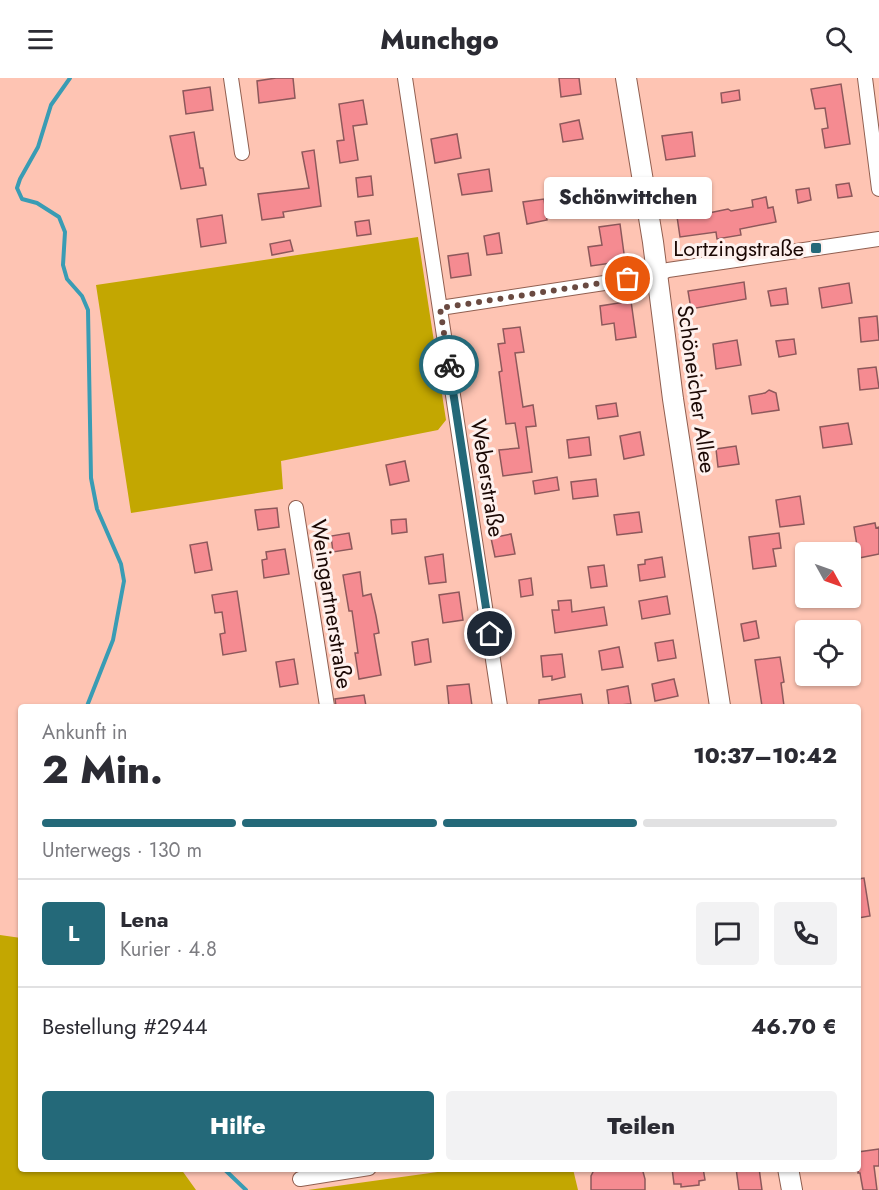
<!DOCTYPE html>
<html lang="de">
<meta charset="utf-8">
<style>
body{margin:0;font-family:Jost,sans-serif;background:#f2f2f3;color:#2b2b33;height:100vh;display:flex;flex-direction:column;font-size:22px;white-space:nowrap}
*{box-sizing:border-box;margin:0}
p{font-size:20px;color:#7c7c81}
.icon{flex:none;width:33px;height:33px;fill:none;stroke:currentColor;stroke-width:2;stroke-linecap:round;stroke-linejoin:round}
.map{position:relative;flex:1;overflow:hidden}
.side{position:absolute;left:18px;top:626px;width:843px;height:468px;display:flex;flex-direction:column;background:#fff;border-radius:6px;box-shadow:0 2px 4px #0004}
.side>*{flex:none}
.needle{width:39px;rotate:130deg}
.controls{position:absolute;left:795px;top:464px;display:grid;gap:12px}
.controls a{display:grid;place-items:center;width:66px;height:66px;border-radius:6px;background:#fff;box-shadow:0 2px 4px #0004;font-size:30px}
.pin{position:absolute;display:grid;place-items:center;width:51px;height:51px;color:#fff;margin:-26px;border:3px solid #fff;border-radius:50%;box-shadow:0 2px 6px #0007}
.courier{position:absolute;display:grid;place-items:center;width:60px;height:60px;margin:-30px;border:4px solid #246979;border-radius:50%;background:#fff;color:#222;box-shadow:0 2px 8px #0007}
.bubble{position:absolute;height:42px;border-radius:6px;background:#fff;box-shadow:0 2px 4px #0004;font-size:20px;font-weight:800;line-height:42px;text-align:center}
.summary em{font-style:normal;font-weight:800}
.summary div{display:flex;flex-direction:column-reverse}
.summary{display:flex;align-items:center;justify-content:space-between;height:102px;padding:0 24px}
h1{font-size:39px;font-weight:800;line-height:45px}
.bar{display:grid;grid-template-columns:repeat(4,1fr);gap:9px 6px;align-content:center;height:72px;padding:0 24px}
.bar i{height:8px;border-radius:4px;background:#e1e1e2}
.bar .active{background:#246979}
.bar p{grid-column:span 4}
.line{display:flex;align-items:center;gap:15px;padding:0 24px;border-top:2px solid #e1e1e2}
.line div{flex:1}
.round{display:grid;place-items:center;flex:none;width:63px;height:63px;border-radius:6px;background:#f2f2f3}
.primary-button{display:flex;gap:12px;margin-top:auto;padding:12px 24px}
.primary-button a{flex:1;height:69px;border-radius:6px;background:#246979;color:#fff;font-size:24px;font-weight:800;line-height:69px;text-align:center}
.primary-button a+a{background:#f2f2f3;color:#2b2b33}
header{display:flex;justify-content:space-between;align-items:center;height:78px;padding:0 24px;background:#fff;font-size:27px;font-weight:800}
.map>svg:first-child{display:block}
</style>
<header><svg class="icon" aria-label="menu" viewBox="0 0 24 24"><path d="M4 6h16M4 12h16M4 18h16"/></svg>Munchgo<svg class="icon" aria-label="search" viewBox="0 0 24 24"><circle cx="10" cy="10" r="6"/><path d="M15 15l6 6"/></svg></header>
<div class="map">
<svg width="879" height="1112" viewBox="0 0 879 1112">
<rect width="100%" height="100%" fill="#fec4b3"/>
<path fill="#c3a701" d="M 418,159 L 446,342 L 438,352 L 281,383 L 283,411 L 131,435 L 96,207 Z
M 0,857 L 21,860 L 21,1090 L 181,1091 L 196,1112 L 0,1112 Z
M 459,1091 L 573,1091 L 578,1112 L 308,1112 Z"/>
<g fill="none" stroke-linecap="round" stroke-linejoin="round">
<path stroke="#399cb4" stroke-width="4" d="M 70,0 L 51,27 L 38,69 L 20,101 L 17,110 L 22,121 L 37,125 L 59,139 L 65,154 L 63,187 L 67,201 L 82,218 L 88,232 L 91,400 L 97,431 L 121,486 L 124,503 L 113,562 L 87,628
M 223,1090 L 246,1112"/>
</g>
<path fill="#f58b91" stroke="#8d585b" stroke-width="1.5" d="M 276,0 L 293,0 L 295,20 L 259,25 L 257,3 Z
M 559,0 L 579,0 L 581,16 L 561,19 Z
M 841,6 L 850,66 L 825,70 L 822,51 L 828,50 L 825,30 L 815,31 L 811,11 Z
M 210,9 L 213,32 L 186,36 L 183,13 Z
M 739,12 L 740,22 L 722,25 L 721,15 Z
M 363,22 L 367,46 L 353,48 L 358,82 L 340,85 L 337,63 L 344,62 L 339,26 Z
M 579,42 L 583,61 L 563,64 L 560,46 Z
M 194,54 L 200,90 L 203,90 L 206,107 L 181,111 L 170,58 Z
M 692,54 L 695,78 L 666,82 L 662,58 Z
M 457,56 L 461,80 L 435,85 L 431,61 Z
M 314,72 L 321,128 L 283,134 L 284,139 L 262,142 L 258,116 L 309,110 L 302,74 Z
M 489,91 L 492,113 L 462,117 L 458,96 Z
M 371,98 L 373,117 L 358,119 L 356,100 Z
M 849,105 L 852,118 L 838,120 L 836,107 Z
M 809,110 L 811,122 L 798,125 L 796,112 Z
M 766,119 L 768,130 L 773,129 L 776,144 L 740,151 L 741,157 L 717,161 L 716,154 L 680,159 L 675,125 L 692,123 L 694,138 L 728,131 L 731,133 L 753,129 L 752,122 Z
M 544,121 L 547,142 L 527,146 L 523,124 Z
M 222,137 L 226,165 L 201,169 L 197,141 Z
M 369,142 L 371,156 L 357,158 L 355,144 Z
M 620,146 L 625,183 L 591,188 L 588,169 L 602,167 L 599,149 Z
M 499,155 L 502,175 L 487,177 L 484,158 Z
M 290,162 L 293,173 L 272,177 L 270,166 Z
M 468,175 L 471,197 L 451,200 L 448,178 Z
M 744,204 L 746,221 L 691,231 L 688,213 Z
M 849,205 L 852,225 L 822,230 L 819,210 Z
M 786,210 L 788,226 L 771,228 L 768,213 Z
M 631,223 L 636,259 L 616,262 L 614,245 L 602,247 L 600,228 Z
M 877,238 L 879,262 L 861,264 L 859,240 Z
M 520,249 L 524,274 L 515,275 L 523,329 L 533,327 L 536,348 L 526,349 L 532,394 L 503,398 L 499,372 L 519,370 L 515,345 L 506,346 L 499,294 L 502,293 L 498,266 L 505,265 L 503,251 Z
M 794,261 L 796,276 L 779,279 L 776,263 Z
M 737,262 L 741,287 L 716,291 L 713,266 Z
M 876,289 L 879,310 L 860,312 L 858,291 Z
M 769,312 L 776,315 L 779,332 L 752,336 L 749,318 L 765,315 Z
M 616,325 L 618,338 L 598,341 L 596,328 Z
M 848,345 L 852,366 L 823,370 L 820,349 Z
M 640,354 L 644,377 L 624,381 L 620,358 Z
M 589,359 L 591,377 L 569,380 L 567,362 Z
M 736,368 L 739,386 L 718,389 L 716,371 Z
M 405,383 L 409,403 L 390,407 L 386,387 Z
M 557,399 L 559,412 L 535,416 L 533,403 Z
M 596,401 L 598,418 L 573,421 L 571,404 Z
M 800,418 L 804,446 L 780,449 L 776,422 Z
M 277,430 L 279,449 L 258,452 L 255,432 Z
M 639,434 L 642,454 L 617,457 L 614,437 Z
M 406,441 L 407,454 L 392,456 L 391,442 Z
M 875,445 L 876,450 L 879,449 L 879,476 L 859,480 L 854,449 Z
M 349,455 L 352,471 L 333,474 L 331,458 Z
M 779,455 L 781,470 L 773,471 L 776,488 L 753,491 L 749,459 Z
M 511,456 L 515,476 L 495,479 L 491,460 Z
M 207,464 L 212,492 L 195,495 L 190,467 Z
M 285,471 L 289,496 L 264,500 L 262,482 L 267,481 L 266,474 Z
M 443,476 L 446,504 L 429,506 L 425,479 Z
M 662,479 L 665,499 L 640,503 L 638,487 L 645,486 L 645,482 Z
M 604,487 L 607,508 L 591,510 L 588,489 Z
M 360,494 L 363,518 L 371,516 L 376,538 L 379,555 L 374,556 L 381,597 L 359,601 L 355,575 L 358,575 L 352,533 L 349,533 L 343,497 Z
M 531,500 L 533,517 L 521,519 L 519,502 Z
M 237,513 L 246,573 L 223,577 L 220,556 L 225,555 L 222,534 L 215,535 L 212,517 Z
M 459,514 L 463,542 L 443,545 L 439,517 Z
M 667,518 L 670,536 L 642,541 L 639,523 Z
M 571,522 L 572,534 L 604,529 L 607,547 L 555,555 L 552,532 L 559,532 L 558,523 Z
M 756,543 L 759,560 L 744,563 L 741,546 Z
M 428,561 L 431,584 L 415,587 L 412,564 Z
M 673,562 L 676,580 L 658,583 L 655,565 Z
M 619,569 L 623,589 L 602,592 L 599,573 Z
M 562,576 L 565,599 L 552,602 L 552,598 L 543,599 L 541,578 Z
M 780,579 L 784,604 L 781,605 L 784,628 L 762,628 L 755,582 Z
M 294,581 L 298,606 L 280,609 L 276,584 Z
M 674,601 L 678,618 L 655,623 L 652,606 Z
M 469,606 L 472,628 L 449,628 L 447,608 Z
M 628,608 L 631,626 L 609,628 L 607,612 Z
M 581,616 L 583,628 L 539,628 L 539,622 Z
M 364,617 L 366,628 L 336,628 L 335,621 Z
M 864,800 L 870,838 L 858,840 L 858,801 Z
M 879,1071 L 879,1088 L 874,1088 L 877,1112 L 863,1112 L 860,1095 L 858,1095 L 858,1074 Z
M 595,1090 L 642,1090 L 645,1101 L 645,1112 L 591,1112 L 591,1098 Z
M 672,1090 L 703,1090 L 705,1102 L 699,1103 L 699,1107 L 681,1109 L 681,1106 L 674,1106 Z
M 736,1090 L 759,1090 L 762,1112 L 739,1112 Z"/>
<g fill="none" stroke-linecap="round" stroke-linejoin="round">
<g stroke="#915f50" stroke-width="16">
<path id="street" d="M 231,0 L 242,75
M 405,0 L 500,628
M 865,0 L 879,111
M 440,230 L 657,197 L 668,192 L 879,161
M 296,430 L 327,628
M 300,1101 L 369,1090"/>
</g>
<g stroke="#915f50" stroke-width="22">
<path id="secondary" d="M 626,0 L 653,164 L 673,321 L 720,628
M 788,1090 L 792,1112"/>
</g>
<use href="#street" stroke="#fff" stroke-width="14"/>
<use href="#secondary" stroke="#fff" stroke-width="20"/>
</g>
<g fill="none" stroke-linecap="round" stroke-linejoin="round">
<path stroke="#6a4a41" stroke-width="6" stroke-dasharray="0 10.8" d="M 449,287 L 440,230 L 628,201"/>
<path stroke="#246979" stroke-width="8" d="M 449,287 L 490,556"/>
</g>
<rect fill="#246979" stroke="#fef1ee" stroke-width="2" x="810" y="164" width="12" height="12" rx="3"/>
<g text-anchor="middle" stroke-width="6" stroke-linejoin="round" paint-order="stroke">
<g font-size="22" fill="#1b0804" stroke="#fef1ee" text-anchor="end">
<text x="804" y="178">Lortzingstraße</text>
</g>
<g font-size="22" fill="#1b0804" stroke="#fef1ee">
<text transform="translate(697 311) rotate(82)" y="8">Schöneicher Allee</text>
<text transform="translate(488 400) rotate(81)" y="8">Weberstraße</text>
<text transform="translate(332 526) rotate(81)" y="8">Weingartnerstraße</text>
</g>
</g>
</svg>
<div class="controls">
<a><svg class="needle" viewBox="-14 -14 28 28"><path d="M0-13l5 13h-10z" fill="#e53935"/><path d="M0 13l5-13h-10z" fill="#7c7c81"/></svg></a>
<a><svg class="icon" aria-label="locate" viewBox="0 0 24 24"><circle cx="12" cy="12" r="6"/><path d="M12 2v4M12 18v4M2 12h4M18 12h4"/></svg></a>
</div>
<div class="pin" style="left:628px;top:201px;background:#ea580c"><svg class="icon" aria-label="bag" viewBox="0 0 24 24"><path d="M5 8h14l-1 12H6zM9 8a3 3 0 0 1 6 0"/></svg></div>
<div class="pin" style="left:490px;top:556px;background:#1f2937"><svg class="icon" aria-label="home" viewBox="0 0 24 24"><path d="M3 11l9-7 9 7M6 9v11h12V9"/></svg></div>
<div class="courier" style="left:449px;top:287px"><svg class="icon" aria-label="bike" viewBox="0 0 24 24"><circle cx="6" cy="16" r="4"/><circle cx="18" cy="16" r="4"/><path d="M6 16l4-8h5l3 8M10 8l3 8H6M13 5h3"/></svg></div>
<div class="bubble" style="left:544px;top:99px;width:168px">Schönwittchen</div>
<section class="side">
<div class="summary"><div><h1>2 Min.</h1><p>Ankunft in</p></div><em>10:37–10:42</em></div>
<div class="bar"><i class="active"></i><i class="active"></i><i class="active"></i><i></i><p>Unterwegs · 130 m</p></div>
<div class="line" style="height:108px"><b class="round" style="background:#246979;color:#fff">L</b><div><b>Lena</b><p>Kurier · 4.8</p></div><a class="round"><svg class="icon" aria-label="chat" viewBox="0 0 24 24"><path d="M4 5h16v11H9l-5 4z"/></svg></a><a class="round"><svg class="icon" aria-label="phone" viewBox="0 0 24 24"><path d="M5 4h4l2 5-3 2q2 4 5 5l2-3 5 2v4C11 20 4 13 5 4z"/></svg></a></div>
<div class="line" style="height:78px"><div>Bestellung #2944</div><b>46.70 €</b></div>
<div class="primary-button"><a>Hilfe</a><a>Teilen</a></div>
</section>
</div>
